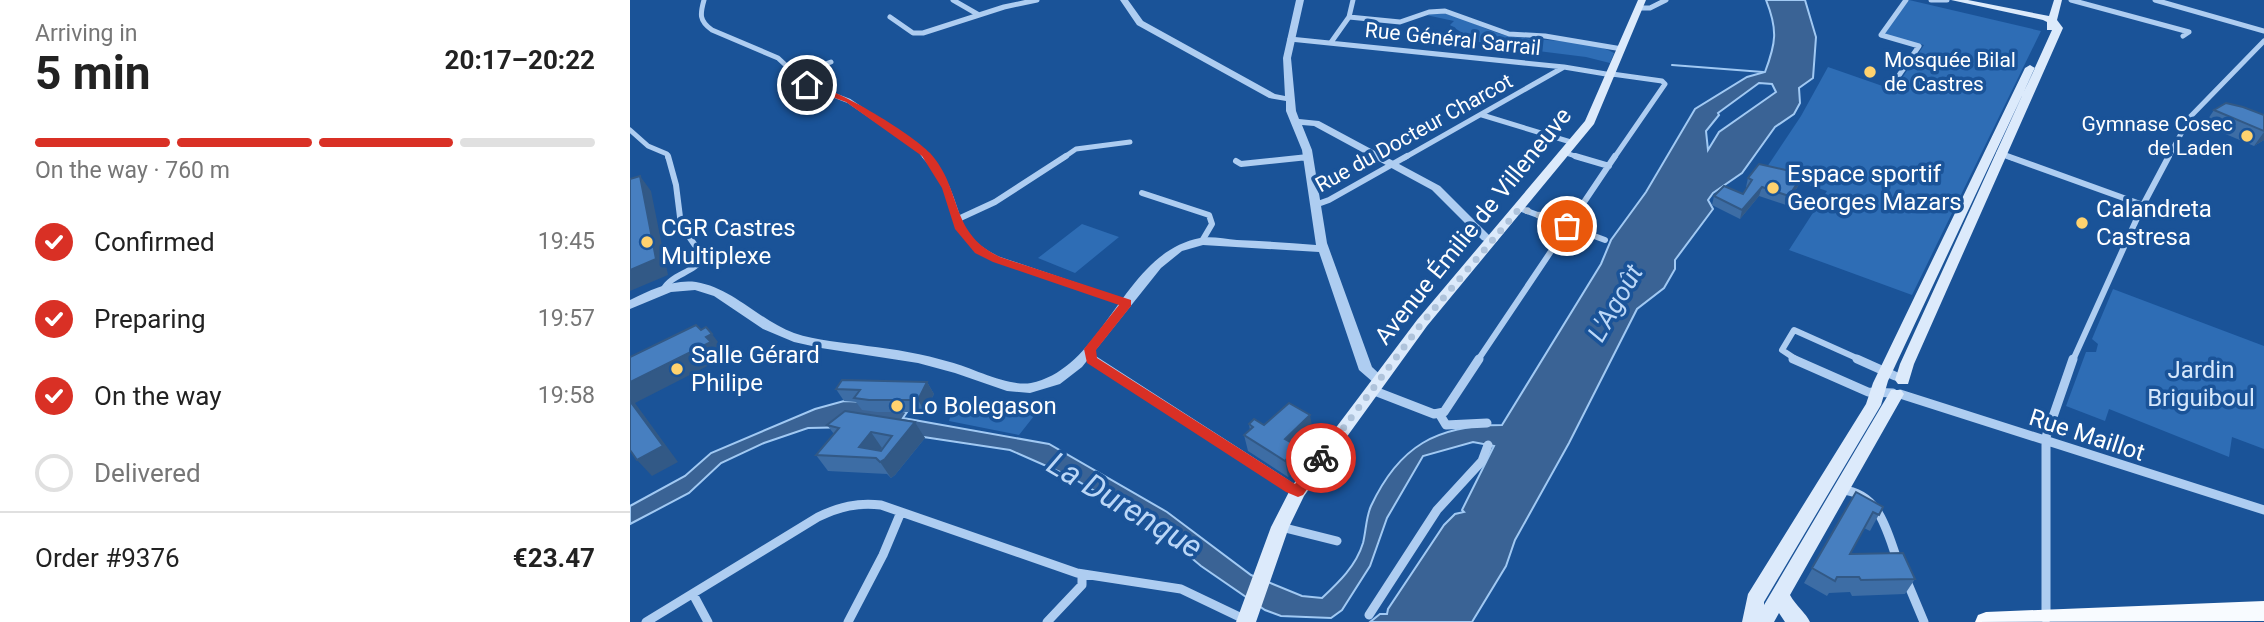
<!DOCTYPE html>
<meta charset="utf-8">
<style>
body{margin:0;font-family:Roboto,sans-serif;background:#f6f6f6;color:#222;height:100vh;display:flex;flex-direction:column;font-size:26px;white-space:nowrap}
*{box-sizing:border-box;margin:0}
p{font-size:23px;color:#767676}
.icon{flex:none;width:38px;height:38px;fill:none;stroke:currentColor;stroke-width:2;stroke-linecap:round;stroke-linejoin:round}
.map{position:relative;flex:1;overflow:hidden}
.panel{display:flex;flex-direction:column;background:#fff;width:630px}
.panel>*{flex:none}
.pin{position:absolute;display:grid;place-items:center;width:60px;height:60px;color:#fff;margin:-30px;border:4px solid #fff;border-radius:50%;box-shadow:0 2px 7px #0007}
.courier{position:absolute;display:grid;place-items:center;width:70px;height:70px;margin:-35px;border:5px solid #d93025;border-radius:50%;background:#fff;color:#222;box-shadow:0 2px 9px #0007}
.head em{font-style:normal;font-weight:700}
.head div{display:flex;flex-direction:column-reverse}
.head{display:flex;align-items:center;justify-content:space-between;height:119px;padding:0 35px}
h1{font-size:46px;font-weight:700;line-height:52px}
.bar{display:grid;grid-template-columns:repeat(4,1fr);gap:10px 7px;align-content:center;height:84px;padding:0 35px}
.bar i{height:9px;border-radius:5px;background:#e0e0e0}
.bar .current{background:#d93025}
.bar p{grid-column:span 4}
.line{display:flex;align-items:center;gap:18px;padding:0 35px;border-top:2px solid #e0e0e0}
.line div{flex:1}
ol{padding:0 35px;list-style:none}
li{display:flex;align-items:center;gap:21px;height:77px}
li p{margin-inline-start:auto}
li .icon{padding:7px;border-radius:50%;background:#d93025;color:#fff;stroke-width:4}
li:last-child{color:#767676}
li i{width:38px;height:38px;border:4px solid #e0e0e0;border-radius:50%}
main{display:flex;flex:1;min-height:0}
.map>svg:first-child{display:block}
</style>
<main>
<section class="panel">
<div class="head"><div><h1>5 min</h1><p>Arriving in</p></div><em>20:17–20:22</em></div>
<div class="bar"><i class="current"></i><i class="current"></i><i class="current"></i><i></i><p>On the way · 760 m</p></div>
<ol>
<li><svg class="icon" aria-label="check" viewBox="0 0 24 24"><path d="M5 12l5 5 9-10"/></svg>Confirmed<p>19:45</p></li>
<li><svg class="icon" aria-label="check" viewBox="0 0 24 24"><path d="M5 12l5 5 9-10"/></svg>Preparing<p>19:57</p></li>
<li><svg class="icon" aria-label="check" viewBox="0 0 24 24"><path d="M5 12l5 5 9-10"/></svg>On the way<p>19:58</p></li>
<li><i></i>Delivered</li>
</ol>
<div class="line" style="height:91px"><div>Order #9376</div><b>€23.47</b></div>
</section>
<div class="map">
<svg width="1634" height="622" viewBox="0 0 1634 622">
<rect width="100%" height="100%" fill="#1a5398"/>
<path fill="#2e6db5" d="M 1279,0 L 1411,31 L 1282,295 L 1159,250 L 1197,191 L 1135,170 L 1171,116 L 1198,67 L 1264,90 L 1294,45 L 1253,35 Z
M 806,12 C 832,15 853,30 878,36 C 907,42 958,38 984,53 L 980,63 L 956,57 L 861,45 L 845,41 L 820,25 L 824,21 L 796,15 Z
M 452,224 L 489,237 L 445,273 L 408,258 Z
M 1483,289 L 1634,346 L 1634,449 L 1602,437 L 1599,457 L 1479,409 L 1475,421 L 1436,406 L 1456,352 L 1466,352 L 1468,344 L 1462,339 Z
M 326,397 L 326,398 L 404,416 L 389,435 L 319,421 Z"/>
<path fill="#3a6395" stroke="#a1c9f3" stroke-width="2" fill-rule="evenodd" d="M 1136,0 L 1175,0 L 1186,37 L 1183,78 L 1169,88 L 1170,103 L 1164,114 L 1145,127 L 1112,173 L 1083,193 L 1078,200 L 1083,209 L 1045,260 L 1045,269 L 1034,288 L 1007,309 L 939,443 L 885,540 L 876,566 L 842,622 L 740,622 L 750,614 L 757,614 L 758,609 L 814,525 L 825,514 L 834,512 L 832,510 L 864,446 L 843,442 L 793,456 L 757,518 L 740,566 L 712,610 L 701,618 L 651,616 L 635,610 L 571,566 L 521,524 L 439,476 L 380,450 L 227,427 L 178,428 L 134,443 L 91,463 L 59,493 L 0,524 L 0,506 L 55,476 L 81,453 L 185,409 L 214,401 L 238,402 L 277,412 L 273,418 L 419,444 L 537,512 L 621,575 L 672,596 L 692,598 C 709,582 726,566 733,543 C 736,531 736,517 741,506 C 769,446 807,425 872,425 L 971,264 L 981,240 L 1016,192 L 1065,109 L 1117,77 L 1135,72 C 1146,43 1148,30 1136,0 ZM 1129,83 L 1142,84 L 1146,92 L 1089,132 L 1078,150 L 1076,131 L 1089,115 L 1088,113 Z"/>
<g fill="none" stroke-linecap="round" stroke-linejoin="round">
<path stroke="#a1c9f3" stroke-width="2" d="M 1042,65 L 1133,72"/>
<path stroke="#aecdf1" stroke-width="5" d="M 74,0 C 70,14 69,21 82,30 L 148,58 L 177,85 L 219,101 L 289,149 L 296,158
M 323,0 L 349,15
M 1301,0 L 1317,0
M 1441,0 L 1559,32 L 1553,36
M 1525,0 L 1634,31
M 1009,8 L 1020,8 L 1036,0
M 260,17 L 283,33 L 293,33 L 374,7 L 407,0
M 719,17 L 770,22 L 799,12 L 815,11 L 879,34 L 915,36 L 992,49
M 660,39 L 934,67 L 982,75
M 702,41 L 719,17 L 723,0
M 982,74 L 1032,81 L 1035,84 L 984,158
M 165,75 L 201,62
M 1261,87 L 1289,46 L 1251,35 L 1276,0
M 852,115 L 944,143
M 0,130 L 18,146 L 37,154 L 38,158
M 936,153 L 951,158
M 1369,153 L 1382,158
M 433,158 L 446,149 L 500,142
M 673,158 L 678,157
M 774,158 L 934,67
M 1538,158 L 1560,117 L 1634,41"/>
<path stroke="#aecdf1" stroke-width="6" d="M 295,156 C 299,161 305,167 309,173 C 333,211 318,235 367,259 L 497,303
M 945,156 L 979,166
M 1377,156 L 1513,205
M 606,161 L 611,164 L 678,157
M 512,193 L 579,215 L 582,224 L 572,241
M 685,205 L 699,200 L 777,156
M 889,208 L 975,240
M 326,220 L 365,202 L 436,156
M 33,290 C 42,273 64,274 73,257 L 51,225 L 46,185 L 38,156
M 460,351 L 463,360
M 848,360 L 985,156
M 1167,360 L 1152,350 L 1164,330 L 1231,360
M 1443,360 L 1513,205 L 1539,156"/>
<path stroke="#aecdf1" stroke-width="9" d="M 462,359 L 667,491
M 1163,359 L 1238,392 L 1263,393
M 1227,359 L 1265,376
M 742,390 L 804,414 L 814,412 L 849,359
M 1270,394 L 1634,510
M 810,415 L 816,425 L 857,423
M 1212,490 C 1250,493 1257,532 1268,562
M 651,527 L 707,541
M 1276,579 L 1294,622
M 63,594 L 78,622
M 739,615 L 807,510 L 852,461 L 858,445
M 1416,619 L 1416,437 L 1443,359
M 16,622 L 188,517 C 209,507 228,502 251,505 L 447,573 L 551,589 L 616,620
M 218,622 L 253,555 L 271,512
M 417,622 L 452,585 L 452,574"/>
<path fill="#aecdf1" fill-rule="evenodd" d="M 490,0 L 498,0 L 513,21 L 645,94 L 655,96 L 653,58 L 666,0 L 674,0 L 661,58 L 666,111 L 669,119 L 689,121 L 810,186 L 860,236 L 868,240 L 866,242 L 862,244 L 852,240 L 802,190 L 684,126 L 672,125 L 682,150 L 697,243 L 742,367 L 756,380 L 754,383 L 744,383 L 729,370 L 689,252 L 573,245 L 552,251 L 531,268 L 452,367 L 430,384 L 400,393 L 377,391 L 325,373 L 288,363 L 191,348 L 164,342 L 133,329 L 84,296 L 65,290 L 41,292 L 0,309 L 0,300 C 20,290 43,279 66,282 C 103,288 129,320 164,333 C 187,341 212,342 237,346 C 265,349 293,354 320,362 C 343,368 378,387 401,383 C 475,368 492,253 570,238 C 581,236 595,239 607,240 C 633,241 660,243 686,245 L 672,150 L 656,111 L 656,101 L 639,98 L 507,25 Z"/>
<path fill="#dceafb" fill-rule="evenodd" d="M 1008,0 L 1016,0 L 964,124 L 797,326 L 674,496 L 659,527 L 626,622 L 606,622 L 641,527 L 662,486 L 787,320 L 955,121 Z
M 1321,0 L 1338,0 L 1419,16 L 1424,0 L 1432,0 L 1427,20 L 1433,28 L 1284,364 L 1278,384 L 1268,384 L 1265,380 L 1270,364 L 1422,30 L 1417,30 L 1417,22 L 1413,20 Z
M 1400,65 L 1405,68 L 1258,381 L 1251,405 L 1134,602 L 1134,605 L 1261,390 L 1271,390 L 1274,394 L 1160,595 C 1166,606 1176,613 1180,622 L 1155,622 L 1149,613 L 1144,622 L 1112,622 L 1118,594 L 1236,404 L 1243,383 L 1395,68 Z"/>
<path fill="#f8fbff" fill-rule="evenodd" d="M 1634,601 L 1634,621 L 1345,622 L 1348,615 L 1356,612 Z"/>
</g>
<path fill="#3d6da5" d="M 1584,110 L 1634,115 L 1634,140 L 1624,146 L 1574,125 Z
M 1173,174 L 1170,183 L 1156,205 L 1129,196 L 1110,219 L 1082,205 L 1084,196 L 1113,194 L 1117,188 L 1116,187 L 1118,178 Z
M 297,382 L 304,394 L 295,412 L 247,412 L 232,410 L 226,402 L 214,401 L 206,389 Z
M 285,422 L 295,438 L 265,475 L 261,478 L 257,474 L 198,471 L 186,455 L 204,434 L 197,425 Z
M 619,424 L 683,431 L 667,447 L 669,462 L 658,477 L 618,451 L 614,435 L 620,430 Z
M 1226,492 L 1253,507 L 1240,531 L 1234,528 L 1220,554 L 1285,579 L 1275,594 L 1222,596 L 1220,592 L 1199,593 L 1197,596 L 1174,583 Z"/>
<path fill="#325986" d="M 1634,132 L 1634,140 L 1624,146 Z
M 1173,174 L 1170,183 L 1156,205 L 1159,196 Z
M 10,176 L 21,191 L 38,275 L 0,291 L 0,270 Z
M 1132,187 L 1129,196 L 1110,219 L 1112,210 Z
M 82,334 L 94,350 L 89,353 L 93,358 L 5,403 L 48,462 L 22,476 L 7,460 L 0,401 L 0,382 Z
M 297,382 L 304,394 L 295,412 L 288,400 Z
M 680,415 L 683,431 L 667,447 L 669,462 L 658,477 L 655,461 L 655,439 Z
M 285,422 L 295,438 L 265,475 L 261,478 L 250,462 Z
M 241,432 L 252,448 L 244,458 L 229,447 Z"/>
<path fill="#477fc0" stroke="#325986" stroke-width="2" fill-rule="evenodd" d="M 1596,103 L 1613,107 L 1634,115 L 1634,131 L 1584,110 Z
M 1129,164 L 1173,174 L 1159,196 L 1132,187 L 1112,210 L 1084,196 L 1094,186 L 1113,194 L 1122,180 L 1118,178 Z
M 10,176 L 26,259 L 0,270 L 0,179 Z
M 66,325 L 71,330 L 76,327 L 82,334 L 76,337 L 81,342 L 0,382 L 0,357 Z
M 212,380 L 297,382 L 288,400 L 239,400 L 224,398 L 230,390 L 206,389 Z
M 0,401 L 33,446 L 7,460 L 0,450 Z
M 659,403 L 680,415 L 655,439 L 667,446 L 655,461 L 614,435 L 623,427 L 619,424 L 624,419 L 634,425 Z
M 215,411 L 285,422 L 255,459 L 250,462 L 246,458 L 186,455 L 209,428 L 197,425 ZM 241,432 L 262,436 L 251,451 L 229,447 Z
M 1226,492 L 1253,507 L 1249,515 L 1243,512 L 1220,554 L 1273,553 L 1285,579 L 1231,580 L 1229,577 L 1207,577 L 1205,581 L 1182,568 Z"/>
<path fill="#d93025" d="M 174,83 C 200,83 282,134 300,153 C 334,191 318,232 370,257 L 501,300 L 501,306 L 466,350 L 467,358 L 665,484 L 687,455 L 696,455 L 696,462 L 673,495 L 668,497 L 656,492 L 457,363 L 454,349 L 489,305 L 363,262 L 345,253 L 325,229 L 312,188 L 292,156 L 216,102 L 174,87 Z"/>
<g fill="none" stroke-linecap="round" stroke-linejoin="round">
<path stroke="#afc3db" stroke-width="7" stroke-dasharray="0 12.6" d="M 691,458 L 792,323 L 890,208 L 937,226"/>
</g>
<g fill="#ffd26e" stroke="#1a5398" stroke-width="2.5">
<circle cx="1240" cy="72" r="7"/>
<circle cx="1617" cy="136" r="7"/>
<circle cx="1143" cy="188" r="7"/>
<circle cx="1452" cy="223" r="7"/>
<circle cx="17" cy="242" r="7"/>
<circle cx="47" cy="369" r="7"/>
<circle cx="267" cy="406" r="7"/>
</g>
<g text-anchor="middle" stroke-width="7" stroke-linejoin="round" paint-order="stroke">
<g font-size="21" fill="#fff" stroke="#1a5398">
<text transform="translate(823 39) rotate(6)" y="7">Rue Général Sarrail</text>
<text transform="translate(784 133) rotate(-29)" y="7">Rue du Docteur Charcot</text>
</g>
<g font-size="21" fill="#fff" stroke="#1a5398" text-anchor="start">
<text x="1254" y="67">Mosquée Bilal<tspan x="1254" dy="24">de Castres</tspan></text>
<text x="1603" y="131" text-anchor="end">Gymnase Cosec<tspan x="1603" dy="24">de Laden</tspan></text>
</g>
<g font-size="24" fill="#fff" stroke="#1a5398" text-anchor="start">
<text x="1157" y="182">Espace sportif<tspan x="1157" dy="28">Georges Mazars</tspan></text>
<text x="1466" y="217">Calandreta<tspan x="1466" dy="28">Castresa</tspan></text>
<text x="31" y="236">CGR Castres<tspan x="31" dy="28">Multiplexe</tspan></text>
<text x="61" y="363">Salle Gérard<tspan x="61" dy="28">Philipe</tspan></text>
<text x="281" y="414">Lo Bolegason</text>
</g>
<g font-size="24" fill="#fff" stroke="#1a5398">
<text transform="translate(843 226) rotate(-51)" y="8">Avenue Émilie de Villeneuve</text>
<text transform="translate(1457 435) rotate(18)" y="8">Rue Maillot</text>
</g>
<g font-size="24" fill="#d5e7fb" stroke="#1a5398">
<text x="1571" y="378">Jardin<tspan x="1571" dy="28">Briguiboul</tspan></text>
</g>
<g font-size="26" font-style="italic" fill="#bbd7f7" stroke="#1a5398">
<text transform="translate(985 303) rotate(-60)" y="9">L'Agoût</text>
</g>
<g font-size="32" font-style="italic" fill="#bbd7f7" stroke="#1a5398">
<text transform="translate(495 505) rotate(31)" y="11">La Durenque</text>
</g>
</g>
</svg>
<div class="pin" style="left:937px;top:226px;background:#ea580c"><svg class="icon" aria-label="bag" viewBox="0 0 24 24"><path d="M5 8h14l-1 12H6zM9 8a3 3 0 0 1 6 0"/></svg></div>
<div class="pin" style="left:177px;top:85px;background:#1f2937"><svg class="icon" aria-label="home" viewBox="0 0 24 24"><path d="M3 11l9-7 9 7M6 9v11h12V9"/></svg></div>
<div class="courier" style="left:691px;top:458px"><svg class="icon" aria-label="bike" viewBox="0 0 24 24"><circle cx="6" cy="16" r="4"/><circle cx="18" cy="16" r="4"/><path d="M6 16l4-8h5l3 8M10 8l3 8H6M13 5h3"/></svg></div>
</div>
</main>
